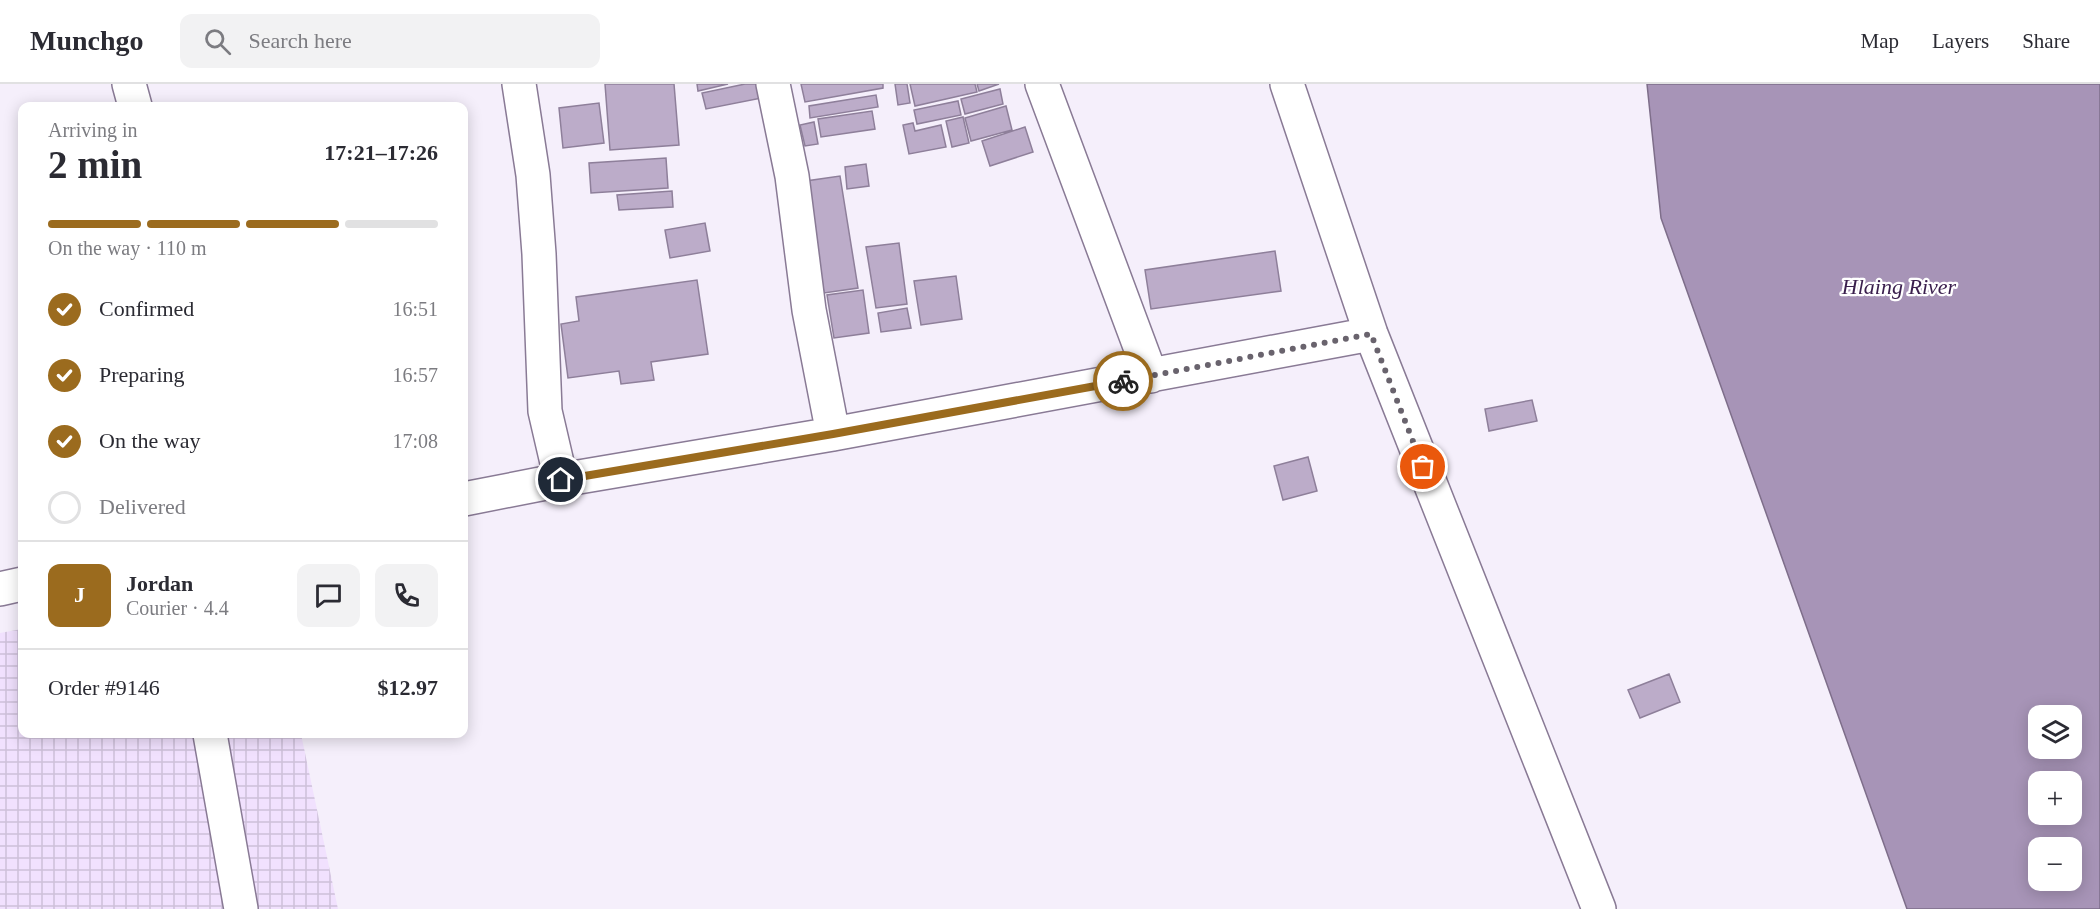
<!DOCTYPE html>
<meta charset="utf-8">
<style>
body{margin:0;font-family:"Times New Roman",serif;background:#f2f2f3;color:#2b2b33;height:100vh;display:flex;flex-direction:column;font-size:22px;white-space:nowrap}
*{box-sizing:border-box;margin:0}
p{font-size:20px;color:#7c7c81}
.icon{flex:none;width:33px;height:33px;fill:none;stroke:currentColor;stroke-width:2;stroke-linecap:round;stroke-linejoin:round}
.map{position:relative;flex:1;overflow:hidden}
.side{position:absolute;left:18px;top:18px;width:450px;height:636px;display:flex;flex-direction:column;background:#fff;border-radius:12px;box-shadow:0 3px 15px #0003}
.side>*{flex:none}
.controls{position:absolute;left:2028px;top:621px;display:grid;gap:12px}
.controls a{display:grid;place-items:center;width:54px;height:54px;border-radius:12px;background:#fff;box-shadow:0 3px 15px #0003;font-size:30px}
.pin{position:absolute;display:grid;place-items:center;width:51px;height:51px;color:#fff;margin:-26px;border:3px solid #fff;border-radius:50%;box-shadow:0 2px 6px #0007}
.courier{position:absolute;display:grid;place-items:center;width:60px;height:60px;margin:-30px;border:4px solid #9b6b1e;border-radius:50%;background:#fff;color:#222;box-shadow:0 2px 8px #0007}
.summary em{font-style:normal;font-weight:800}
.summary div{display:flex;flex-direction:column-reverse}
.summary{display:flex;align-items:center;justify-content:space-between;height:102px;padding:0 30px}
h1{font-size:39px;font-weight:800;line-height:45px}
.bar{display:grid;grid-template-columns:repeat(4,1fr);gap:9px 6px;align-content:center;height:72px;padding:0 30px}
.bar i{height:8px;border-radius:4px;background:#e1e1e2}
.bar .on{background:#9b6b1e}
.bar p{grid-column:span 4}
.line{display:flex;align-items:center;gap:15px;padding:0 30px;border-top:2px solid #e1e1e2}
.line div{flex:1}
.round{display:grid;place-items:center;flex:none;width:63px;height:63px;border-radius:12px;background:#f2f2f3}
ol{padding:0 30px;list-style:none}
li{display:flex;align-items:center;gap:18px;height:66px}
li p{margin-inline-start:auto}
li .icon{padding:6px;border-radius:50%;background:#9b6b1e;color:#fff;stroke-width:4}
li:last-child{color:#7c7c81}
li i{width:33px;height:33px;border:3px solid #e1e1e2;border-radius:50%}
header{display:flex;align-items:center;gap:36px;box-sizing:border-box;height:84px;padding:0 30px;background:#fff;border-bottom:2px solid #e1e1e2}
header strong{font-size:28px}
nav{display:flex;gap:33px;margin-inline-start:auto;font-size:21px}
.search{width:420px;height:54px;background:#f2f2f3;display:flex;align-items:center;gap:15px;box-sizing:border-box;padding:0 21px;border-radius:12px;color:#7c7c81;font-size:22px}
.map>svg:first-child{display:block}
</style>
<header>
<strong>Munchgo</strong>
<div class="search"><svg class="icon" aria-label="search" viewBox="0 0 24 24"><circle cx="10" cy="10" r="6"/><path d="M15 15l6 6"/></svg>Search here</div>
<nav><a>Map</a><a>Layers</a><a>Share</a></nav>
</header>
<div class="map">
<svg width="2100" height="825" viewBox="0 0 2100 825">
<defs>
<pattern id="industrial-grid" width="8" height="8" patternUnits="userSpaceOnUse" patternTransform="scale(1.5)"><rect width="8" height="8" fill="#f1e1fe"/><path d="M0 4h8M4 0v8" fill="none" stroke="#cec0d9"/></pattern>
</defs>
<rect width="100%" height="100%" fill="#f5effb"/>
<path fill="url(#industrial-grid)" d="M 22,545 L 22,650 L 301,650 L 338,825 L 0,825 L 0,549 Z"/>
<path fill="#a794b7" stroke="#7e6e8a" stroke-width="1.5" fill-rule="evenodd" d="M 1647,0 L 2100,0 L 2100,825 L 1907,825 L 1661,134 ZM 2038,632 L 2072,632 L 2072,664 L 2038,664 ZM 2038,698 L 2072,698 L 2072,730 L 2038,730 ZM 2038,764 L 2072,764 L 2072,796 L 2038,796 Z"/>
<path fill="#bcacc9" stroke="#8e7f9a" stroke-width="1.5" d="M 605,0 L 674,0 L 679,61 L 610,66 Z
M 697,0 L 728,0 L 698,7 Z
M 745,0 L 770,0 L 772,12 L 706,25 L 702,9 Z
M 801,0 L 883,0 L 883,4 L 805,18 Z
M 895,0 L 907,0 L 910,19 L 898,21 Z
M 910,0 L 975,0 L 977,8 L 915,22 Z
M 977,0 L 999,0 L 979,7 Z
M 1000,5 L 1003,20 L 965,30 L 961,15 Z
M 876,11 L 878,23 L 810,34 L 809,22 Z
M 958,17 L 961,31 L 917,40 L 914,26 Z
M 599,19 L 604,59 L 563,64 L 559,24 Z
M 1006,22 L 1012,46 L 971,57 L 965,34 Z
M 872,27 L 875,45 L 821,53 L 818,35 Z
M 963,33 L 969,59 L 952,63 L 946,37 Z
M 814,38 L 818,60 L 805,62 L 800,41 Z
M 913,39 L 915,47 L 941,41 L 946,63 L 909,70 L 903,41 Z
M 1025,43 L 1033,68 L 990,82 L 982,57 Z
M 666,74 L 668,104 L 591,109 L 589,79 Z
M 866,80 L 869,102 L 847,105 L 845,83 Z
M 840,92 L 858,204 L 824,209 L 806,97 Z
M 672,107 L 673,123 L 619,126 L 617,111 Z
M 705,139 L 710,167 L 670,174 L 665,146 Z
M 899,159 L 907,220 L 876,224 L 866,163 Z
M 1275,167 L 1281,207 L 1151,225 L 1145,186 Z
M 956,192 L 962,235 L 921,241 L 914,197 Z
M 697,196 L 708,270 L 651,278 L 654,296 L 621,300 L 619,287 L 568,294 L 561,240 L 579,237 L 576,213 Z
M 863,206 L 869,249 L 834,254 L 827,211 Z
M 907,224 L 911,244 L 881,248 L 878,229 Z
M 1532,316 L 1537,337 L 1489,347 L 1485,325 Z
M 1308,373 L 1317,407 L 1283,416 L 1274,382 Z
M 1669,590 L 1680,618 L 1640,634 L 1628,606 Z"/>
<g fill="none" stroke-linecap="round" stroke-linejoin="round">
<g stroke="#897a95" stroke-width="36">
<path id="minor" d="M 129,0 L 135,22
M 519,0 L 533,91 L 539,170 L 545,327 L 561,396
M 773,0 L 792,92 L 809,226 L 833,350
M 1042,0 L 1151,292
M 1287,0 L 1371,250 L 1599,825
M 464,415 L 561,396 L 833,350 L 1371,250
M 0,505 L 22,500
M 210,650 L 241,825"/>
</g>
<use href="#minor" stroke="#fff" stroke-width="33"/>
</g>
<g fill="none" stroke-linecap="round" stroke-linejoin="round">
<path stroke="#69636d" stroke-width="6" stroke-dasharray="0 10.8" d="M 1123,297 L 1371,250 L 1423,383"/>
<path stroke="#9b6b1e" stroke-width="8" d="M 561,396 L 833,350 L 1123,297"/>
</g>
<g text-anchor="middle" stroke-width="4.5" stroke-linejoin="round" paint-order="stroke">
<g font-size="22" font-style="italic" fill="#3a1f4d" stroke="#fff">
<text x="1899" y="210">Hlaing River</text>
</g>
</g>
</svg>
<div class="controls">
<a><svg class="icon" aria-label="layers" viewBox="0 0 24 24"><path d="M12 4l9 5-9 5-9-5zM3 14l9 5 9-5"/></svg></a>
<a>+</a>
<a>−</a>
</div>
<div class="pin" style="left:1423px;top:383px;background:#ea580c"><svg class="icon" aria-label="bag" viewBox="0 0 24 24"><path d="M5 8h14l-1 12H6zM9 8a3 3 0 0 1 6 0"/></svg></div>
<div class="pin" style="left:561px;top:396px;background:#1f2937"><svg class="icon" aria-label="home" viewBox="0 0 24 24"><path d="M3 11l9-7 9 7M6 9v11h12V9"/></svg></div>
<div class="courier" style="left:1123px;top:297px"><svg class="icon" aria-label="bike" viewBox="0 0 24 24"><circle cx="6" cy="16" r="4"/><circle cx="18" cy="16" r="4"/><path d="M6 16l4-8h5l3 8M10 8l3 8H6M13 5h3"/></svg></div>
<section class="side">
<div class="summary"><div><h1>2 min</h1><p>Arriving in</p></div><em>17:21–17:26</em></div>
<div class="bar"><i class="on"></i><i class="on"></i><i class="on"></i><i></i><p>On the way · 110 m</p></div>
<ol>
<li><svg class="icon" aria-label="check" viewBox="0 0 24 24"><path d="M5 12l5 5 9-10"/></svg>Confirmed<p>16:51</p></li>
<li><svg class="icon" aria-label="check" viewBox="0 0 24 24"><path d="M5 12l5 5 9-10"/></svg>Preparing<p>16:57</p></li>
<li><svg class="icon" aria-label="check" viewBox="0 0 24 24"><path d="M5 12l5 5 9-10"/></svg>On the way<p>17:08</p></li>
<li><i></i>Delivered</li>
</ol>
<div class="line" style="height:108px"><b class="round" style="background:#9b6b1e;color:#fff">J</b><div><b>Jordan</b><p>Courier · 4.4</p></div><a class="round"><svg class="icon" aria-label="chat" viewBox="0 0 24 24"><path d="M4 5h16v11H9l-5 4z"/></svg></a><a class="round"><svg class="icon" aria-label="phone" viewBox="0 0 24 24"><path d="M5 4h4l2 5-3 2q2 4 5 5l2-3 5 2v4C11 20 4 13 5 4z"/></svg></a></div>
<div class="line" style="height:78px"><div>Order #9146</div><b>$12.97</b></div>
</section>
</div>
